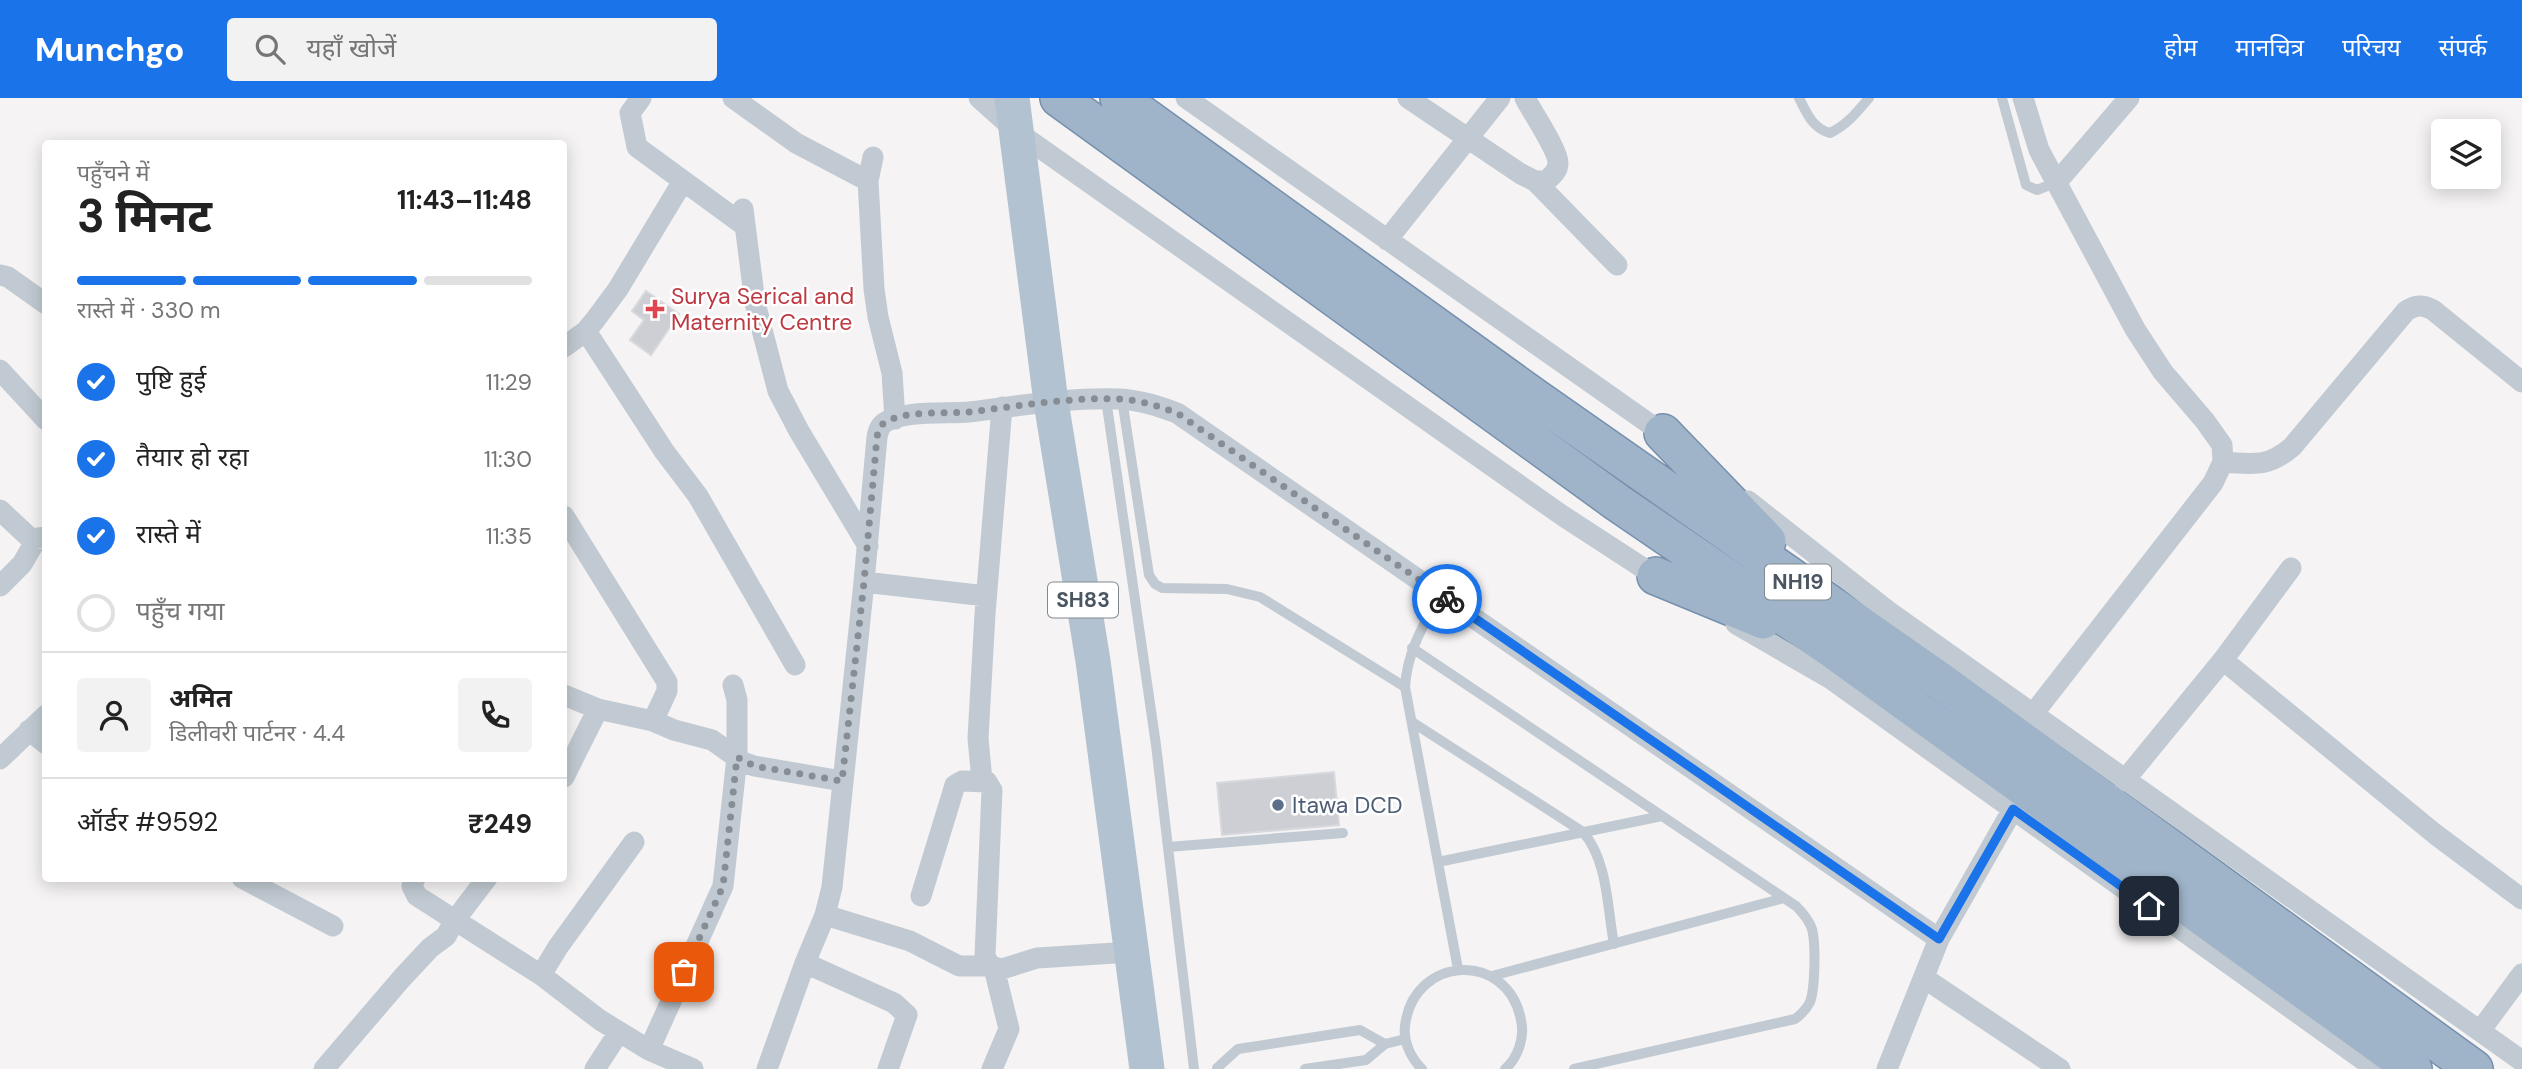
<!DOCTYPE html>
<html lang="hi">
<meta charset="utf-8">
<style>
body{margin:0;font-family:"DM Sans","Noto Sans Devanagari",sans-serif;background:#f2f2f2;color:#222;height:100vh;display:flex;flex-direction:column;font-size:26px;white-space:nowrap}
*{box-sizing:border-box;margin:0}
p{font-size:23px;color:#767676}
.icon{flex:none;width:38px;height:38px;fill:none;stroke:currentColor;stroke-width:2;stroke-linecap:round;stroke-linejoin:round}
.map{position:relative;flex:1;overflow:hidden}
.side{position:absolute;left:42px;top:42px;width:525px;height:742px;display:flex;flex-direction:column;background:#fff;border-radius:7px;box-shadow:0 4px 18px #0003}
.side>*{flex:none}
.buttons{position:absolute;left:2431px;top:21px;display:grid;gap:14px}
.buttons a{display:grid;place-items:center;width:70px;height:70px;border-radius:7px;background:#fff;box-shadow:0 4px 18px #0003;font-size:35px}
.pin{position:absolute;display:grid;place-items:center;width:60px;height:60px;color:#fff;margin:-30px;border-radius:14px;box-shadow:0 4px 10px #0006}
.courier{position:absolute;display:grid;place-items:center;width:70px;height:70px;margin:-35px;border:5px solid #1a73e8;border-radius:50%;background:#fff;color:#222;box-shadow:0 2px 9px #0007}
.headline em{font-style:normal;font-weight:700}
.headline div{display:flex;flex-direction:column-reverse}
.headline{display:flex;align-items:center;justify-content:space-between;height:119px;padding:0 35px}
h1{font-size:46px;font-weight:700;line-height:52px}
.bar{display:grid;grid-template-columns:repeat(4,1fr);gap:10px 7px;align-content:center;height:84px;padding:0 35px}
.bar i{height:9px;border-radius:5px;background:#e0e0e0}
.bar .active{background:#1a73e8}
.bar p{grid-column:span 4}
.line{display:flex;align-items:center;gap:18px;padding:0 35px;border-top:2px solid #e0e0e0}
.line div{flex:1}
.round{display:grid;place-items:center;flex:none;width:74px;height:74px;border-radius:7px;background:#f2f2f2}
ol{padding:0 35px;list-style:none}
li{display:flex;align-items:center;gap:21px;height:77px}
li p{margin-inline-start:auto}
li .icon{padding:7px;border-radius:50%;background:#1a73e8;color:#fff;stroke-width:4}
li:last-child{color:#767676}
li i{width:38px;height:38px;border:4px solid #e0e0e0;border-radius:50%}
header{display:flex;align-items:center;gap:42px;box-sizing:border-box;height:98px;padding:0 35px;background:#1a73e8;color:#fff}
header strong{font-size:33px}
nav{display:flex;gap:38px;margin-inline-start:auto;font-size:24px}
.search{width:490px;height:63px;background:#f2f2f2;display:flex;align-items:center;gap:18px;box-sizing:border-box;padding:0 24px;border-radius:7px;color:#767676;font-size:26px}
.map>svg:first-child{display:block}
</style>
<header>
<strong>Munchgo</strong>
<div class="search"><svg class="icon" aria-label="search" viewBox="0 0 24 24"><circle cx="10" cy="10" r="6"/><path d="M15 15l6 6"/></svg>यहाँ खोजें</div>
<nav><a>होम</a><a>मानचित्र</a><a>परिचय</a><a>संपर्क</a></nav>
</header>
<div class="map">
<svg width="2522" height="971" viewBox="0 0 2522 971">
<rect width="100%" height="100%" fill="#f5f3f3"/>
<path fill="#cdcfd5" stroke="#d7d9de" stroke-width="2" d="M 646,193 L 679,216 L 651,257 L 630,242 L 644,222 L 632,213 Z
M 1334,674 L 1339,727 L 1222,737 L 1217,685 Z"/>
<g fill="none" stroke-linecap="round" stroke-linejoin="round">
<g stroke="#7690ad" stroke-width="40">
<path id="trunk" d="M 1059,0 L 1618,405 L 1832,551 L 2413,971
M 1119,0 L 1534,299 L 1937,581 L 2474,971
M 1663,335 L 1767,443
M 1656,478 L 1763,522"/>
</g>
<path stroke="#c1cad2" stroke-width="10" d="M 1799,0 C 1807,15 1812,30 1830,35 C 1847,27 1857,14 1869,0
M 2002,0 L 2026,87 L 2037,92 L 2057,84
M 1106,301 L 1156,647 L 1194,971
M 1122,301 L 1149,477 L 1155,486 L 1162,490 L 1227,491 L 1260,499 L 1405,589
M 1440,496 C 1424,526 1407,554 1405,589 L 1458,871
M 1412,550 L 1796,808 C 1803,815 1809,822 1812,831 C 1816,846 1815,891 1810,904 C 1806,912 1802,916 1795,921 L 1574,971
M 1412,624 L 1583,734 C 1608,763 1607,809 1614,846
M 1168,749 L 1343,735
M 1438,764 L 1662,718
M 1492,878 L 1784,800
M 1217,970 L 1238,951 L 1360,932 L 1385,946
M 1305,971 L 1366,962 L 1385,946 L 1405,941
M 1422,971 C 1411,960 1403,944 1405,928 C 1413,857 1508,852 1521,922 C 1525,939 1518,960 1505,971"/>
<path stroke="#c1cad2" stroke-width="21" d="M 641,0 L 630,15 L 637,49 L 745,128
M 733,0 L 796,45 L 868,83
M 979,0 L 1016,33 L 1563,418 L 1663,483
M 1186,0 L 1671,341
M 1408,0 L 1521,76 L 1535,83 L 1546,83 C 1552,78 1558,73 1558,65 C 1558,52 1532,14 1525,0
M 2023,0 L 2039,52 L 2135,231 L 2163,274 L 2205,323 L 2222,347 L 2223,364 L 2213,385 L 2033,616
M 873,59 L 868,83 L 874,191 L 878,219 L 892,275 L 895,321
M 1535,83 L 1617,167
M 2057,84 L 2129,0
M 743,111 L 755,205 L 778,293 L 799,333 L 868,448
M 1387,142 L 1500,0
M 0,177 L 8,179 L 46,206
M 586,233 L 664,353 L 698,398 L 795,567
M 564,249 L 586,233 L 595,222 L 618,191 L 683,83
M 0,272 L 46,322
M 2223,364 C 2253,366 2267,370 2292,349 L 2406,213 C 2416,207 2422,206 2433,212 L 2522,284
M 1748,403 L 1888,513 L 2522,963
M 0,412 L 31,441 L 46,439
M 564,418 L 667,584 L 667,593 L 653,623
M 864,484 L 986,498
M 0,488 L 22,466 L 36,442
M 1736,526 L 1831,581 L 2376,971
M 2223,562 L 2435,736 L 2522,801
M 564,597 L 598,611 L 653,623 L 674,632 L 712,642 L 743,664 L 754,668 L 842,683
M 29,632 L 46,646
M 0,661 L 46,617
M 564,679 L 598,611
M 982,683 L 978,640 L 985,516 L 1002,309
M 2124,683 L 2223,562 L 2291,470
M 242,780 L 333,828
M 415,780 L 412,788 L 417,798 L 541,877 L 600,922 L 649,952 L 693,971
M 921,798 L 955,687 L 962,683 L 987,684 L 992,692 L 985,858 L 990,868 L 1002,871 L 1037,860 L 1131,854
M 825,817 L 910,843 L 959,868 L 990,868
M 805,865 L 894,905 L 907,917 L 888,971
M 541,877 L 558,849 L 634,744
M 1924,880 L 2060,971
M 2480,933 L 2522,876
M 649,952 L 723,788 L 737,659 L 737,602 L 733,587
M 324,971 L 402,880 L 430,850 L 446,838 L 455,822 L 487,780
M 595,971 L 619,934
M 767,971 L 805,865 L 825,817 L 832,789 L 864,484 L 877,339 C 878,334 879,329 884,325 C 902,312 947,316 969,314 C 1019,308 1069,299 1119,301 C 1140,302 1158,308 1177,315 L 1939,841
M 992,971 L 1009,931 L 994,870
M 1887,971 L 1939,841 L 2013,711"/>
<path stroke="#b3c2d1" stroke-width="35" d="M 1012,0 L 1051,304 L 1093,563 L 1147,971"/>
<use href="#trunk" stroke="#9fb4c9" stroke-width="37"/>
</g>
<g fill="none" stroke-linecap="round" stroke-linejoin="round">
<path stroke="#868d94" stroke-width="7" stroke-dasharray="0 12.6" d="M 684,874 L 723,788 L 737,659 L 754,668 L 842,683 L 864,484 L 877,339 C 878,334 879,329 884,325 C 903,312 946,316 969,314 C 1019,308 1069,299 1119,301 C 1140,302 1158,308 1177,315 L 1447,501"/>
<path stroke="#1a73e8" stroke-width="9" d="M 1447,501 L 1939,841 L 2013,711 L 2149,808"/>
</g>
<path fill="#e0444e" stroke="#fff" stroke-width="2.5" d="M651.5 200.5h7v7h7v7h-7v7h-7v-7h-7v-7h7z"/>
<circle fill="#5c6f8a" stroke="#fff" stroke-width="2.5" cx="1278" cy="707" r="7"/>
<g text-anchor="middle" stroke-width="5" stroke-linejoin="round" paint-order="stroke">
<g fill="#fff" stroke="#808990" stroke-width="2">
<rect x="1765" y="466.5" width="66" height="35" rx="5"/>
<rect x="1048" y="484.5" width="70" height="35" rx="5"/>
</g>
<g font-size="21" font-weight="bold" fill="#4a5661">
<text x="1798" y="491">NH19</text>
<text x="1083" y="509">SH83</text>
</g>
<g font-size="23" fill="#be3a42" stroke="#fff" text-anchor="start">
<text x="671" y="206">Surya Serical and<tspan x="671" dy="26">Maternity Centre</tspan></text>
</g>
<g font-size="23" fill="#4e5e75" stroke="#fff" text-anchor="start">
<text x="1292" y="715">Itawa DCD</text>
</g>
</g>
</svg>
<div class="buttons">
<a><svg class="icon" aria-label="layers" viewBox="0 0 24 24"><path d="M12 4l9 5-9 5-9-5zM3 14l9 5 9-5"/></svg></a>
</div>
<div class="pin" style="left:684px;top:874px;background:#ea580c"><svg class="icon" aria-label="bag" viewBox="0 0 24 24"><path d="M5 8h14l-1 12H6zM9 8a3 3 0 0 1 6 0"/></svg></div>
<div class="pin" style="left:2149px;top:808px;background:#1f2937"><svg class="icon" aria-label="home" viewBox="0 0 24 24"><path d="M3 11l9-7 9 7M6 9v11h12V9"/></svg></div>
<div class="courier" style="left:1447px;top:501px"><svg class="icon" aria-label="bike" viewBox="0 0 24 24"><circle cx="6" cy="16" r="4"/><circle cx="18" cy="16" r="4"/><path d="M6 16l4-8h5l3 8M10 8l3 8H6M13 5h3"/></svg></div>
<section class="side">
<div class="headline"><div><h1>3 मिनट</h1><p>पहुँचने में</p></div><em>11:43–11:48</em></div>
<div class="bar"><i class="active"></i><i class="active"></i><i class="active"></i><i></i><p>रास्ते में · 330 m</p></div>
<ol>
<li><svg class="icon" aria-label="check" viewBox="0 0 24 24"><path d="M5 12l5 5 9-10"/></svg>पुष्टि हुई<p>11:29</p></li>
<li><svg class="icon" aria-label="check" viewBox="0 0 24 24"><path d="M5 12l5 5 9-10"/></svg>तैयार हो रहा<p>11:30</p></li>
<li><svg class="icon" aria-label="check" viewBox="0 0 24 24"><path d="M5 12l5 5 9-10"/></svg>रास्ते में<p>11:35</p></li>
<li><i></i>पहुँच गया</li>
</ol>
<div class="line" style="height:126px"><a class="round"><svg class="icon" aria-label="person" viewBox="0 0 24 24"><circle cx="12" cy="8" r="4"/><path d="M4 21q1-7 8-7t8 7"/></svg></a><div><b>अमित</b><p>डिलीवरी पार्टनर · 4.4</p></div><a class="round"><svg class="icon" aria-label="phone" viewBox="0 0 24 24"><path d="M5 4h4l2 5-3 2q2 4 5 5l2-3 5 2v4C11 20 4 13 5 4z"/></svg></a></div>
<div class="line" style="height:91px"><div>ऑर्डर #9592</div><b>₹249</b></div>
</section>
</div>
